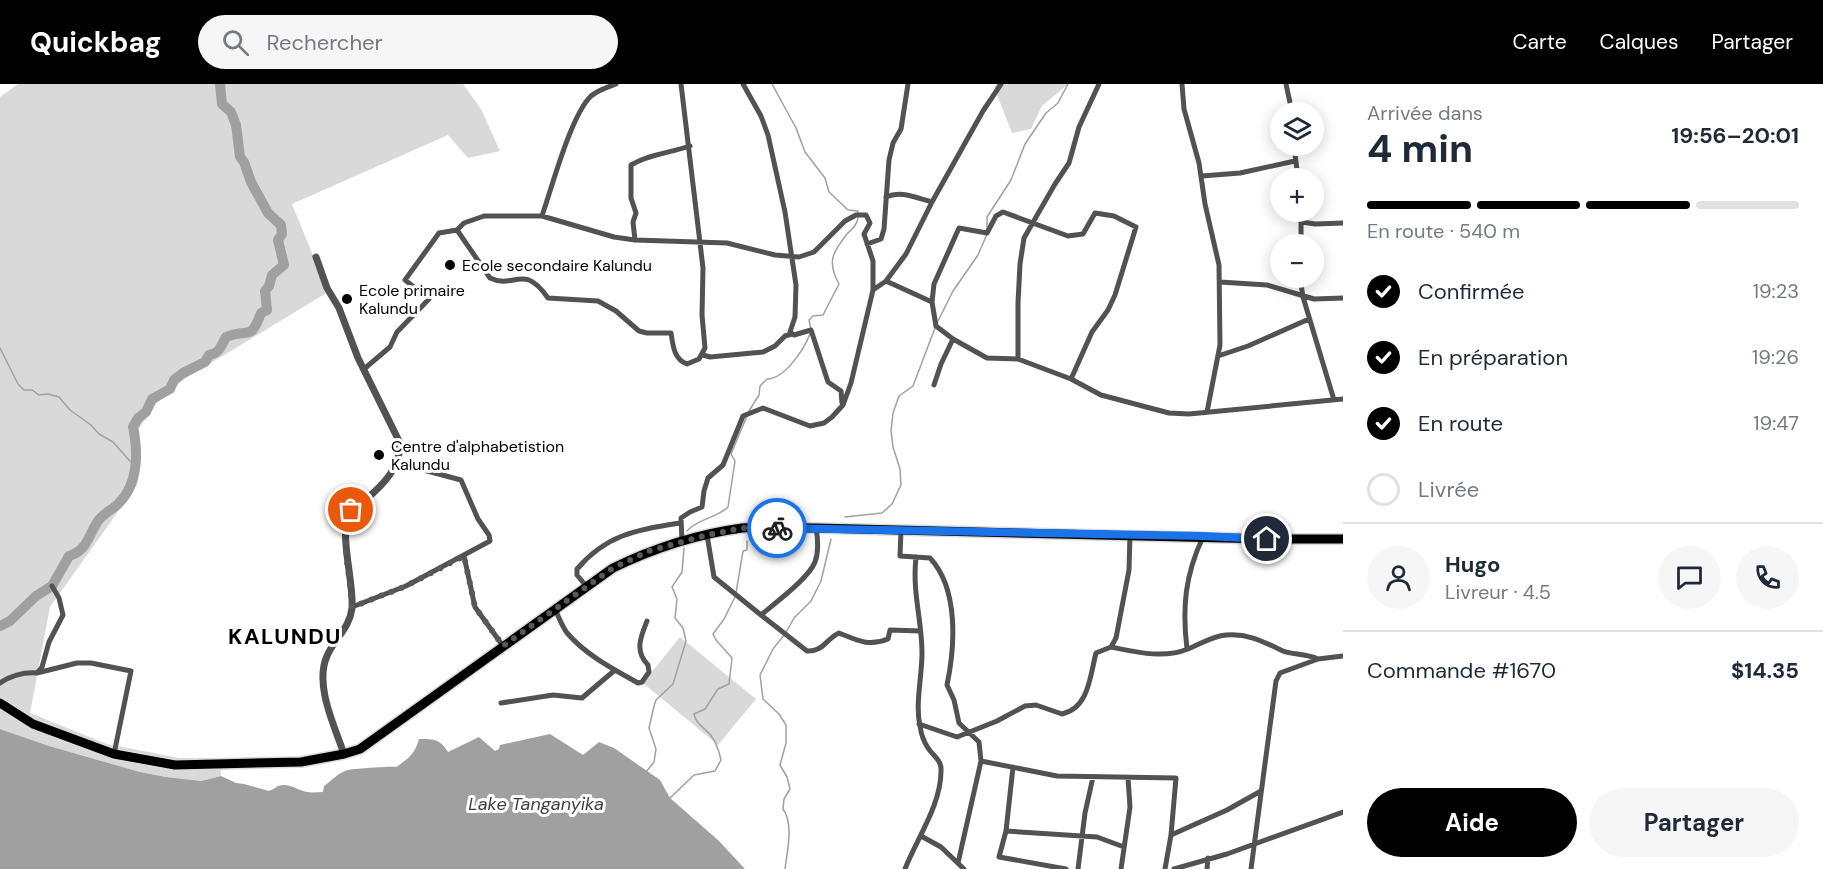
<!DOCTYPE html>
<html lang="fr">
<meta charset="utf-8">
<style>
body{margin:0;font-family:"DM Sans",sans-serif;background:#f6f6f7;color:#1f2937;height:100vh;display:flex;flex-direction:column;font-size:22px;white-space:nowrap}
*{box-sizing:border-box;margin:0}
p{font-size:20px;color:#747a83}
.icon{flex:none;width:33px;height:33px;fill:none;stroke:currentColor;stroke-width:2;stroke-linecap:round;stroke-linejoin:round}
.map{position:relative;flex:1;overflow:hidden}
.sheet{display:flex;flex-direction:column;background:#fff;width:480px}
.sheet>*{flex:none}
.controls{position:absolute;left:1270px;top:18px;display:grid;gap:12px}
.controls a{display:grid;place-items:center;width:54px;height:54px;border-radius:50%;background:#fff;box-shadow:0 3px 15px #0003;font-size:30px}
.pin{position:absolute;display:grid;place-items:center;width:51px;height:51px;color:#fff;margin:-26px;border:3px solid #fff;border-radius:50%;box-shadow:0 2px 6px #0007}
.courier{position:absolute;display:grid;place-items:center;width:60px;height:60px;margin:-30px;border:4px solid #1a73e8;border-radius:50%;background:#fff;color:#222;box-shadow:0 2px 8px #0007}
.summary em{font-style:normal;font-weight:700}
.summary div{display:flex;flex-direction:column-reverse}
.summary{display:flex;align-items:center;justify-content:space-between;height:102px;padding:0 24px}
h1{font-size:39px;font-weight:700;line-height:45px}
.bar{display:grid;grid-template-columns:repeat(4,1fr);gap:9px 6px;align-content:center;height:72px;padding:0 24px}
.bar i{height:8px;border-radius:4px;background:#e0e1e3}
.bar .selected{background:#000}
.bar p{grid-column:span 4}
.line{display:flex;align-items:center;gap:15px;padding:0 24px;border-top:2px solid #e0e1e3}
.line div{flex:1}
.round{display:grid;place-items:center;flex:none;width:63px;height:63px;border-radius:32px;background:#f6f6f7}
ol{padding:0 24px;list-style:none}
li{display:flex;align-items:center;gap:18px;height:66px}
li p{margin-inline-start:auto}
li .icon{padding:6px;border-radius:50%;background:#000;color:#fff;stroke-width:4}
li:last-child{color:#747a83}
li i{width:33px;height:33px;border:3px solid #e0e1e3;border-radius:50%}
.cta{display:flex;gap:12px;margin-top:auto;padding:12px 24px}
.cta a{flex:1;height:69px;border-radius:36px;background:#000;color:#fff;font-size:24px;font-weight:700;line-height:69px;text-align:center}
.cta a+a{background:#f6f6f7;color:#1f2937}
header{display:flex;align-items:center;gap:36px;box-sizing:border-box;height:84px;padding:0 30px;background:#000;color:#fff}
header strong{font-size:28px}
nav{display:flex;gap:33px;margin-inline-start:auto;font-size:21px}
.search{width:420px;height:54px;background:#f6f6f7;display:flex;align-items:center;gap:15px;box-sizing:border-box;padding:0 21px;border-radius:33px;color:#747a83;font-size:22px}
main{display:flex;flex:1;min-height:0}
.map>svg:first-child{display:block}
</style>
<header>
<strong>Quickbag</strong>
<div class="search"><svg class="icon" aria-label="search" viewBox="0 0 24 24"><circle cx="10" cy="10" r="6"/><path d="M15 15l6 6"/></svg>Rechercher</div>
<nav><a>Carte</a><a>Calques</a><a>Partager</a></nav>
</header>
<main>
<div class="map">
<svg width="1343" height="785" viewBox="0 0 1343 785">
<rect width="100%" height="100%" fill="#fff"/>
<path fill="#d9d9d9" d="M 18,0 L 463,0 L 481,25 L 500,67 L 468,74 L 448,51 L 292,120 L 328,208 L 183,296 L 154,322 L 139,345 L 140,371 L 137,401 L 50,523 L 30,629 L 107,660 L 179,674 L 220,674 L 221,692 L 201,697 L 166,693 L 140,688 L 49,662 L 0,645 L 0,13 Z
M 996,0 L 1068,0 L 1042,22 L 1031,45 L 1012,49 L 994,3 Z
M 680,553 L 756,615 L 718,661 L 643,599 Z"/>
<path fill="#a0a0a0" d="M 0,645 L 49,662 L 140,688 L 166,693 L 201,697 L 221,692 L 236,699 L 244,700 L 269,707 C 272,706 275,704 278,702 C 289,698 297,706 307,708 C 313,709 318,708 323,708 L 324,702 C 331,697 339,688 348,686 C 353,685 392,682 396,683 C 408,675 415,670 419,655 C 434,655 440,655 448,668 L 479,653 L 495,667 L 499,665 L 500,661 L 550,650 L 583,671 L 599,658 L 614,664 L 660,696 L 670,714 L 719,757 L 745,785 L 0,785 Z"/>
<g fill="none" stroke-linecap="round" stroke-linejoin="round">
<path stroke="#a0a0a0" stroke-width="1.5" d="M 772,0 L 796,44 L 805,68 L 825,94 L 829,108 L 848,126 L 858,127 L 858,129
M 987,145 L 987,133 L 1011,96 L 1025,60 L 1046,29 L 1058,19 L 1068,0
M 938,237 L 953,207 L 978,171 L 987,150
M 811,245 L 809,236 L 813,232 L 823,231 L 839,200 C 827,178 832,169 847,150 C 852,145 857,141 858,134
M 0,264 L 18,300 L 24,306 L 32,306 L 39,311 L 48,310 L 59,313 L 70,326 L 91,341 L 99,350 L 113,358 L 129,376 L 134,380
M 749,327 L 759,311 L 760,302 L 767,295 C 785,295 804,265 810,250
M 845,433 L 882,429 L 892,420 L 901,401 L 900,385 L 893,363 L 891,347 L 893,329 L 899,312 L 913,302 L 935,244
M 687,447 C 697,435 717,434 728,423 L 735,377 L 731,370 L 747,332
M 736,509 L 743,467 L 747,466 L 747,457
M 646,688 L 654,678 L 656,665 L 649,644 L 654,622 L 656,616 L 673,600 L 686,557 L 683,544 L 675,534 L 677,515 L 672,503 L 682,488 L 684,464
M 670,714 L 694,691 L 715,687 L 721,676 C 719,667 717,660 712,653 C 706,644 696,641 694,630 L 705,625 L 718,605 L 729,600 L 732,574 L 716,556 L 713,550 L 724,535 L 735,513
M 785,785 C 787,768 794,740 783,725 L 784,715 L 790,705 L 787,693 L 780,681 L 786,659 L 786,641 L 779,630 L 763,615 L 760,591 L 773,565 L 785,550 L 794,534 L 811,517 L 821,497 L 831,455"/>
<path stroke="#a0a0a0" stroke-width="10" d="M 0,542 L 10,537 L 36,512 L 52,502 L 69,472 C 87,467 88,452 98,437 C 104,429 112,426 119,419 C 139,399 138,367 133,343 L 138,334 L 146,328 L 152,315 L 170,305 L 174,296 L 183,289 L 205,278 L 209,271 C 220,269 221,262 226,253 C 249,243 250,259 261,229 L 267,226 L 265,207 L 269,202 L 272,191 L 284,181 L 278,156 L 282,150 L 281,141 L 268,129 L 251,98 L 244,78 L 240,73 L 236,41 L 231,28 L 222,20 L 220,0"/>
<g stroke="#dbdbdb" stroke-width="12">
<path id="trunk" d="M 0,619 L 33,640 L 114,670 L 175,681 L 301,678 L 344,670 L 360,665 L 613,484 C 652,465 698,450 742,444 C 766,442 792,444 816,444 L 1267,455 L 1343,455"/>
</g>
<path stroke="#525252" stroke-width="5" d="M 743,0 L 761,32 L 768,51 L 785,128 L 796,201 L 795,233 L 790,248 L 794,251 L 811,246 L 828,298 L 841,307 L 842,319
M 1182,0 L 1184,25 L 1199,79 L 1205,120 L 1219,181 L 1220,261 L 1207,328
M 1286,0 L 1292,28
M 1294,62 L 1298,94
M 1202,92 L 1240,89 L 1295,77
M 886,113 C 901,106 916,114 932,118 L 983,27 L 1001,0
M 542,132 C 552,103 571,31 591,12 C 598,6 608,3 616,0
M 1302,138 L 1315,140 L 1343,139
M 457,146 L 490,194 C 515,206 523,178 548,214 L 598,217 L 616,227 L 639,247 L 647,249 L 671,249 C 673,262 674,275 687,280 L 699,275 L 705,264 L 702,231 L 703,184 L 681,0
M 635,156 L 633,138 L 636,129 L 631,114 L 631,81 C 649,70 670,69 690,62
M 867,160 L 881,155 L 884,145 L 889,76 L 893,59 L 901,45 L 908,0
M 1301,160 L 1301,128
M 1300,194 L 1303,213 L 1334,316
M 886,197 L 906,170 L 932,118
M 1220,198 L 1267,201 L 1314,215 L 1343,214
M 873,206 L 886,197 L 932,218 L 936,242 L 953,255 L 987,274 L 1018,275 L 1071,295 L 1101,311 L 1169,329 L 1189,330 L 1343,315
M 932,218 L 934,200 L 959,144 L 987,149 L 996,132 L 1003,128 L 1068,152 L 1083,150 L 1095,129 L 1114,132 L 1136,143 L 1115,211 L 1108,226 L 1092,248 L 1071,295
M 703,271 L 710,273 L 763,268 L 775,262 L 785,252 L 792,250
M 1218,272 L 1248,262 L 1309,235
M 1018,275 L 1018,219 L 1020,180 L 1024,154 L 1055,100 L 1069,79 L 1079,43 L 1099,0
M 364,285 L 390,263 L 397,248 L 429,215 L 405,196 L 439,149 L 457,146 L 464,139 L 484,132 L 542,132 L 614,153 L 635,156 L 727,159 L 775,171 L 799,173 L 814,168 L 845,137 L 856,131 L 866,131 L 870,139 L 864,150 L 873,177 L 873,206 L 851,299 L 843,321 L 832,333 L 824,339 L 810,342 L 763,324 L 743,332 L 723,381 L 708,394 L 704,407 L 702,423 L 690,428 L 681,434 L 682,457
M 934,301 L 941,280 L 953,255
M 901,446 L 900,472 L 930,474 C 959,505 955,563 947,601 L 954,616 L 959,639 L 979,658 L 981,677 L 958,779
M 707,451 L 714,493 L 761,531 C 775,519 809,494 815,478 C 819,467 818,455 816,444
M 464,472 L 475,523 L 503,562
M 587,503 L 577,491 L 577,485 C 607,450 637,446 680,439
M 352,523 L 406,502 L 490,457 L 489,451 L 478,435 L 461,396 L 416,384 L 395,382
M 555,525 C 559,533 562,543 568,550 C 586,571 615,586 638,599 L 642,598 L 649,588 L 648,581 C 634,567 641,552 647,537
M 761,531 L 807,567 C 823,568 826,555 839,549 C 857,556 868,563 888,555 L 890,546 L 920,547
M 1111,563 C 1136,568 1163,575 1188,565 C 1201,560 1212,552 1226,551 C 1248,549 1264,558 1283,567 C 1293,571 1305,569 1318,575
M 1187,565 C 1182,524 1185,491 1203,453
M 37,589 L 77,579 L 91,579 L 131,587 L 114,670
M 0,599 C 12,591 23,588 37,589 L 42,583 L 49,558 L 63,531 L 59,514 L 52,502
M 501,619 L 553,611 L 582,614 L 615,586
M 919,640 L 957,653 L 997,637 L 1025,622 L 1036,621 L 1062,630 C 1089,624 1090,592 1096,569 L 1111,563 L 1116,554 L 1129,486 L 1130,451
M 981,677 L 1057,692 L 1176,694 L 1171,751 L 1165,785
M 1013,683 L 1006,747 L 1097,753 L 1124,763
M 1006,747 L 999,773 L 1066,785
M 1171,751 L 1227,726 L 1261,707
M 921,752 L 941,763 L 964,785
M 905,785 C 917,754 941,721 941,687 C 942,676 933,672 928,664 C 924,658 921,649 920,642 C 915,620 922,593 922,569 C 922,536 912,509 916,473
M 1078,785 L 1085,729 L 1093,693
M 1121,785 L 1130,723 L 1128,694
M 1174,785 L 1227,770 L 1343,728
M 1207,785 L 1208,774
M 1251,785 L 1276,597 L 1280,589 L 1318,575 L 1343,572"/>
<path stroke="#525252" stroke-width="7" d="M 316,173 L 327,204 L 339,224 L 358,274 L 399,357 C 403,382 382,402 364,417 C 358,422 351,425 348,433 C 340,453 354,500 352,524 C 350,544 334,555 327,572 C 314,601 335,643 344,670"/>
<use href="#trunk" stroke="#000" stroke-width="9"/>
</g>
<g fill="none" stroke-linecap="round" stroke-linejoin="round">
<path stroke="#595959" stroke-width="6" stroke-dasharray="0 10.8" d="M 351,426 C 339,451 351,495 352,523 L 406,502 L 464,472 L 475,523 L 503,562 L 613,484 L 649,467 L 707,451 L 743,444 L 777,444"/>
<path stroke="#1a73e8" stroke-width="8" d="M 777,444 L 1203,452 L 1267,455"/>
</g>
<g fill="#000" stroke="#fff" stroke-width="2">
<circle cx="450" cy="181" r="6"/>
<circle cx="347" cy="215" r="6"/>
<circle cx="379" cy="371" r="6"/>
</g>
<g text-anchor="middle" stroke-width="6" stroke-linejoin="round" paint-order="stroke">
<g font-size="16" fill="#000" stroke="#fff" text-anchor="start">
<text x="462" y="187">Ecole secondaire Kalundu</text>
<text x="359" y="212">Ecole primaire<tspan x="359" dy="18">Kalundu</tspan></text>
<text x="391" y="368">Centre d'alphabetistion<tspan x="391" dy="18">Kalundu</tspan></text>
</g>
<g font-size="18" font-style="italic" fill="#414141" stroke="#fff">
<text x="536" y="726">Lake Tanganyika</text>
</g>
<g font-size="22" font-weight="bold" letter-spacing="1.5" fill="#000" stroke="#fff">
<text x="285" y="560">KALUNDU</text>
</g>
</g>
</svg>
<div class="controls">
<a><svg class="icon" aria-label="layers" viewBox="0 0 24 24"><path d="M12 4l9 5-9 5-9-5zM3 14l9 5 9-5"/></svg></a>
<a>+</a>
<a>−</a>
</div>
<div class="pin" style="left:351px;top:426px;background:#ea580c"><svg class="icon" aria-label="bag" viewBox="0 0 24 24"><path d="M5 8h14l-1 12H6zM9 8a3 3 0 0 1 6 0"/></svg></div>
<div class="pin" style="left:1267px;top:455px;background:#1f2937"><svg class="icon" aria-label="home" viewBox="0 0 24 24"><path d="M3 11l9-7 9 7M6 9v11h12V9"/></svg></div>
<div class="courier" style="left:777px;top:444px"><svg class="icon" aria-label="bike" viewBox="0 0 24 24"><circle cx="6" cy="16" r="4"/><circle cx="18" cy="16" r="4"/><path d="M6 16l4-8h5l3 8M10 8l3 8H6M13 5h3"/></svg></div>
</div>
<section class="sheet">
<div class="summary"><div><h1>4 min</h1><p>Arrivée dans</p></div><em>19:56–20:01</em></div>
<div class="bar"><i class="selected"></i><i class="selected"></i><i class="selected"></i><i></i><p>En route · 540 m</p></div>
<ol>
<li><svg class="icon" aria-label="check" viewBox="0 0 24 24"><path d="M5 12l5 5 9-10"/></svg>Confirmée<p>19:23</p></li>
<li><svg class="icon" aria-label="check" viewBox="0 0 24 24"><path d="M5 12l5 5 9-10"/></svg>En préparation<p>19:26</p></li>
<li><svg class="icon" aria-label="check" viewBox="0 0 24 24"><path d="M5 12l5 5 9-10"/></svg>En route<p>19:47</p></li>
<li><i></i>Livrée</li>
</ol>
<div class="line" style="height:108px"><a class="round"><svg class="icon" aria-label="person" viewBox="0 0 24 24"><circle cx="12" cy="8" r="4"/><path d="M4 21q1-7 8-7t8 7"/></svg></a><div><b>Hugo</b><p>Livreur · 4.5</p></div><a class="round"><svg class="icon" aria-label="chat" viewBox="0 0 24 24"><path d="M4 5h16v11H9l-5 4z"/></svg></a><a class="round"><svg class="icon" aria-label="phone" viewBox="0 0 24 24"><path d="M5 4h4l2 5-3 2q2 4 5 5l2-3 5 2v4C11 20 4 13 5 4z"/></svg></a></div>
<div class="line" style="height:78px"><div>Commande #1670</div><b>$14.35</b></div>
<div class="cta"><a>Aide</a><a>Partager</a></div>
</section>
</main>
